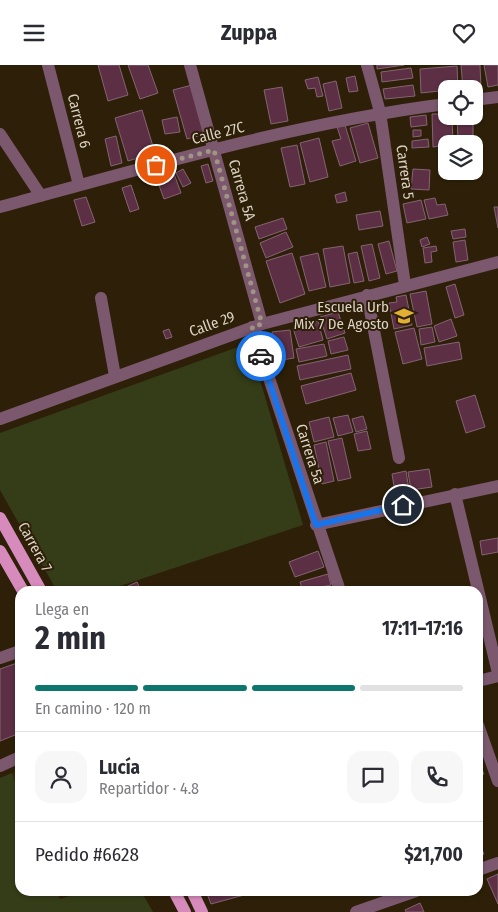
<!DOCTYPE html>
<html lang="es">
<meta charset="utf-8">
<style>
body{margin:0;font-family:"Fira Sans Condensed",sans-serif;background:#f7f7f7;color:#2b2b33;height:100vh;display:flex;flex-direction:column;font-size:19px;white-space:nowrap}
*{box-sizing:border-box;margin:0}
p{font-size:16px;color:#7c7c81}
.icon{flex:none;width:28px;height:28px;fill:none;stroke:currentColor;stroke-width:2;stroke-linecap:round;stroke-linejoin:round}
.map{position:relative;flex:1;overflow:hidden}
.panel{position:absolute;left:15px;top:521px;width:468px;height:310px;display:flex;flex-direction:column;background:#fff;border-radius:15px;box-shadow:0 1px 4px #0004}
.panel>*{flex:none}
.fabs{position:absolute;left:438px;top:15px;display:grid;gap:10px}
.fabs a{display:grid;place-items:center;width:45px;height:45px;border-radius:10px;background:#fff;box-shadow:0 1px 4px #0004;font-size:25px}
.pin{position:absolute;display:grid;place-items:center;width:42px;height:42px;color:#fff;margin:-21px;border:2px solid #fff;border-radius:50%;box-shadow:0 1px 5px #0007}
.courier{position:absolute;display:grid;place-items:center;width:50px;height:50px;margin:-25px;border:4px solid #1a73e8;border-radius:50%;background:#fff;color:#222;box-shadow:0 1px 6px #0007}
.summary em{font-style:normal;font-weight:700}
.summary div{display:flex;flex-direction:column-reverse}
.summary{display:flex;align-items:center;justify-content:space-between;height:85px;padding:0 20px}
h1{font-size:32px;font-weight:700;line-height:38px}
.bar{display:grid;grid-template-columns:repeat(4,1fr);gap:8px 5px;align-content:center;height:60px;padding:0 20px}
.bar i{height:6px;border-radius:4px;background:#e1e1e2}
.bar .current{background:#0f766e}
.bar p{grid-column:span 4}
.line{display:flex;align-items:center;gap:12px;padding:0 20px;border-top:1px solid #e1e1e2}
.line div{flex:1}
.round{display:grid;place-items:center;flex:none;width:52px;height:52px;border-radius:15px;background:#f7f7f7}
header{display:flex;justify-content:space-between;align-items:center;height:65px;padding:0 20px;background:#fff;font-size:22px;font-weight:700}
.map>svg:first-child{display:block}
</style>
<header><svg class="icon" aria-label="menu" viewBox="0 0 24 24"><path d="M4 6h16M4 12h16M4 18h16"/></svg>Zuppa<svg class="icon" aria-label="heart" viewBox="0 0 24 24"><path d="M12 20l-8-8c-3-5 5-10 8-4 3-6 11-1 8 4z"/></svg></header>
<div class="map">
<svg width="498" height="847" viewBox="0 0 498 847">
<rect width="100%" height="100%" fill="#2e2008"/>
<path fill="#3a2807" d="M 20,705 L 20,730 L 12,708 Z"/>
<path fill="#343d18" d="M 249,278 L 303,460 L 105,526 L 57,526 L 0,425 L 0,368 Z
M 12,708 L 20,730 L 20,826 L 57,826 L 60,834 L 85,826 L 141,826 L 153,847 L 0,847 L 0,713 Z"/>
<path fill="#5c2f45" stroke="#836471" d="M 98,0 L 119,0 L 128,30 L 108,36 Z
M 128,0 L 148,0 L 158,28 L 140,34 Z
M 377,0 L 404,0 L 377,4 Z
M 461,0 L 480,0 L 481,24 L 463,24 Z
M 484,0 L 498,0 L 498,20 L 488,22 Z
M 457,1 L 458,24 L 421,28 L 420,4 Z
M 411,3 L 413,13 L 382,17 L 381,7 Z
M 355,11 L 358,26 L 349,27 L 346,13 Z
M 318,12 L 323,31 L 317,32 L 315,23 L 308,24 L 305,15 Z
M 336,16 L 342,43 L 329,46 L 323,19 Z
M 192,20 L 206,69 L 187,74 L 173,25 Z
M 413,20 L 415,31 L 385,34 L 383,24 Z
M 282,22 L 288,56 L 271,59 L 264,25 Z
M 142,45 L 155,88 L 128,96 L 115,53 Z
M 432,49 L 446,49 L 446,51 L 452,51 L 453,79 L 433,82 Z
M 426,50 L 427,60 L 411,62 L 410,52 Z
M 457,51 L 473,51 L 473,76 L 458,76 Z
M 177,52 L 180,67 L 165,69 L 162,55 Z
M 368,58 L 378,93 L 360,98 L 350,63 Z
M 345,60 L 356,96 L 340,101 L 332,76 L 341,74 L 337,62 Z
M 413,65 L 421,65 L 421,71 L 413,72 Z
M 116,71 L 122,98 L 111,101 L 105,74 Z
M 319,73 L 328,112 L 310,117 L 300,78 Z
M 428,74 L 429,82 L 412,83 L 412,76 Z
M 297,80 L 305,119 L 290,122 L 281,83 Z
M 208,99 L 213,116 L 206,118 L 201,101 Z
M 183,104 L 191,118 L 183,122 L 176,108 Z
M 413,104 L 430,105 L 429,125 L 411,124 Z
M 173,106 L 181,128 L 164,134 L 156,112 Z
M 131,120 L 139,144 L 130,147 L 122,123 Z
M 345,127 L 347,136 L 337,138 L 335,130 Z
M 86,132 L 95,157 L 82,161 L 74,135 Z
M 435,133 L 437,140 L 445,139 L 448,150 L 429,154 L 424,135 Z
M 421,135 L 426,154 L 407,158 L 403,139 Z
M 494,142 L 498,142 L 498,163 Z
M 380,146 L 383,161 L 359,165 L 356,150 Z
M 283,153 L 287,164 L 259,174 L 255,162 Z
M 465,164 L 466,172 L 453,174 L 451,166 Z
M 286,167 L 293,182 L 266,193 L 260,178 Z
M 427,172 L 430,179 L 422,182 L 420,175 Z
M 465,175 L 468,195 L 456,197 L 453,177 Z
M 389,176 L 397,206 L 386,209 L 378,179 Z
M 372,179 L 380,213 L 369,216 L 361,181 Z
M 343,181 L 350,218 L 330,222 L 323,184 Z
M 436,181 L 437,186 L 431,187 L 432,197 L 425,198 L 423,183 Z
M 357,187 L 364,216 L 354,218 L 348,189 Z
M 292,188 L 305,229 L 280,238 L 266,196 Z
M 318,188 L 326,222 L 309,226 L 300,192 Z
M 455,219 L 464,250 L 455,253 L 446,222 Z
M 426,226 L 432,259 L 417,262 L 410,229 Z
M 406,230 L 412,260 L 394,264 L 389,238 L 397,237 L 396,232 Z
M 338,247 L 345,268 L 327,274 L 320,252 Z
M 451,254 L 457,271 L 439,277 L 434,261 Z
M 318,256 L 323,275 L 299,282 L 293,263 Z
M 432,262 L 435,277 L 421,280 L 419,264 Z
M 414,263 L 422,294 L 403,299 L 395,267 Z
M 169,264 L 172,272 L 166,274 L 163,266 Z
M 290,265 L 294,293 L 276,296 L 272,267 Z
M 344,272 L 348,285 L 331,289 L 328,276 Z
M 459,277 L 462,294 L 427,301 L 424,283 Z
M 324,279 L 327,291 L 299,297 L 296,284 Z
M 348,290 L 351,304 L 300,315 L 297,301 Z
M 351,308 L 356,325 L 306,339 L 301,321 Z
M 475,330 L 485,362 L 466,368 L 456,336 Z
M 348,350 L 353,367 L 338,371 L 333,353 Z
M 363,351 L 367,364 L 356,367 L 352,354 Z
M 329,352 L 334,372 L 314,377 L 309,357 Z
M 367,366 L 371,384 L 358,386 L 354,369 Z
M 342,373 L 351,413 L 338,416 L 328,376 Z
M 326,377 L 334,416 L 322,419 L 314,380 Z
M 429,404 L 432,422 L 411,425 L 408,407 Z
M 406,406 L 409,425 L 395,427 L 392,409 Z
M 498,473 L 498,487 L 482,490 L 480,476 Z
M 318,486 L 324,502 L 295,512 L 289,497 Z
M 328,509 L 331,520 L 303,526 L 300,517 Z
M 137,517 L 141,526 L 117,526 Z
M 330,522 L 331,526 L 317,526 Z
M 20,597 L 20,668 L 0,676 L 0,604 Z
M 481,703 L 484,709 L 478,711 L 478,705 Z
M 478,776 L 484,789 L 478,792 Z
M 498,809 L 498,839 L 487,814 Z
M 206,826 L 259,826 L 211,839 Z
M 420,838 L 424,847 L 406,847 L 405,845 Z"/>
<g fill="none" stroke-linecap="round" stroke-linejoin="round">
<path stroke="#7c586f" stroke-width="12" d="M 48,0 L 79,120
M 190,0 L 262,259
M 367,0 L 380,47 L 405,220
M 474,35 L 498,32
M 0,69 L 41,131
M 0,142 C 147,102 295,58 446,39
M 367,230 L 399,393
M 101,233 L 115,311
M 252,262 L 340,526
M 0,354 L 262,259 L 498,197
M 455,429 L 498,608
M 316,460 L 498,421
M 0,593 L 20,586
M 478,616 L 498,611
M 478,660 L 498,716
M 0,701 L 20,692
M 478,805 L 498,798
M 356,847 L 416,826"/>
<path stroke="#d78bbc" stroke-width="12" d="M 0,453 L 41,526
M 0,486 L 23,526
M 174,826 L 185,847
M 192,826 L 202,847"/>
</g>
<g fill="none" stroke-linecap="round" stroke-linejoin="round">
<path stroke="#a09483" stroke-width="5" stroke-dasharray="0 9" d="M 156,100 L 214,85 L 262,259 L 252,262 L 261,291"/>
<path stroke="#1a73e8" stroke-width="6" d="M 261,291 L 316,460 L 403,440"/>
</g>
<defs>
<g id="school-bare" transform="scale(1.5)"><path d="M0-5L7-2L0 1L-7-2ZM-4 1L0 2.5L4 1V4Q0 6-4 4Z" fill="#e1af34" stroke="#2e2008" stroke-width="2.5" paint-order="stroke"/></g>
</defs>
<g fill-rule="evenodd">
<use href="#school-bare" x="404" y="251"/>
</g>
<g text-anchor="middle" stroke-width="4" stroke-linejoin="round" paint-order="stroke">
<g font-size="15" fill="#ddd3c5" stroke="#2e2008">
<text transform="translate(79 56) rotate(76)" y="5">Carrera 6</text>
<text transform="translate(218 68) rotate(-14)" y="5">Calle 27C</text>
<text transform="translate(405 107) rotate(82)" y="5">Carrera 5</text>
<text transform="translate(242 125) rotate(74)" y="5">Carrera 5A</text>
<text transform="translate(212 259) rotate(-20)" y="5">Calle 29</text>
<text transform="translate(310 389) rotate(72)" y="5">Carrera 5a</text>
<text transform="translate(35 482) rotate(61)" y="5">Carrera 7</text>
</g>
<g font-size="15" fill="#ddd3c5" stroke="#2e2008" text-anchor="end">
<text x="389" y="247">Escuela Urb<tspan x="389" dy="17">Mix 7 De Agosto</tspan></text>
</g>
</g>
</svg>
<div class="fabs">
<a><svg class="icon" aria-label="locate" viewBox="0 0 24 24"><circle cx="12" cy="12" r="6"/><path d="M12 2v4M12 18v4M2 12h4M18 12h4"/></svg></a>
<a><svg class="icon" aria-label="layers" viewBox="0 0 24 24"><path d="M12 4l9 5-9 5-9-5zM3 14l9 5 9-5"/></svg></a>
</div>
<div class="pin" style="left:156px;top:100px;background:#ea580c"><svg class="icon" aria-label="bag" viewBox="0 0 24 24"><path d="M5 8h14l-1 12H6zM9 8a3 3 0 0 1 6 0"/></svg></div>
<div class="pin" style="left:403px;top:440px;background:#1f2937"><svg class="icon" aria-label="home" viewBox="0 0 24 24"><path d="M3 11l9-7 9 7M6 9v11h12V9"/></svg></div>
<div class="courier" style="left:261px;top:291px"><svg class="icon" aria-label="car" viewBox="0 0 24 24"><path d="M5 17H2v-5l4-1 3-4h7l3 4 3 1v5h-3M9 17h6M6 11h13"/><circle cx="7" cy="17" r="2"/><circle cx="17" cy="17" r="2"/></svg></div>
<section class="panel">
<div class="summary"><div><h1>2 min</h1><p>Llega en</p></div><em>17:11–17:16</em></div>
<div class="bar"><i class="current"></i><i class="current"></i><i class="current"></i><i></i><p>En camino · 120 m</p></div>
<div class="line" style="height:90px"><a class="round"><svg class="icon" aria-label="person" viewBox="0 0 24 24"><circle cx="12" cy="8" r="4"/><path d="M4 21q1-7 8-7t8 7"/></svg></a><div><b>Lucía</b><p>Repartidor · 4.8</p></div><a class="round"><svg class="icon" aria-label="chat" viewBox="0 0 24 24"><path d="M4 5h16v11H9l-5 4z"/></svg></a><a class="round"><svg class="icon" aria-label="phone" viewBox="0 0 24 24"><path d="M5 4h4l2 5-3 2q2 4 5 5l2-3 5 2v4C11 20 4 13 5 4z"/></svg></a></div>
<div class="line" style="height:65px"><div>Pedido #6628</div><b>$21,700</b></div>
</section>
</div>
